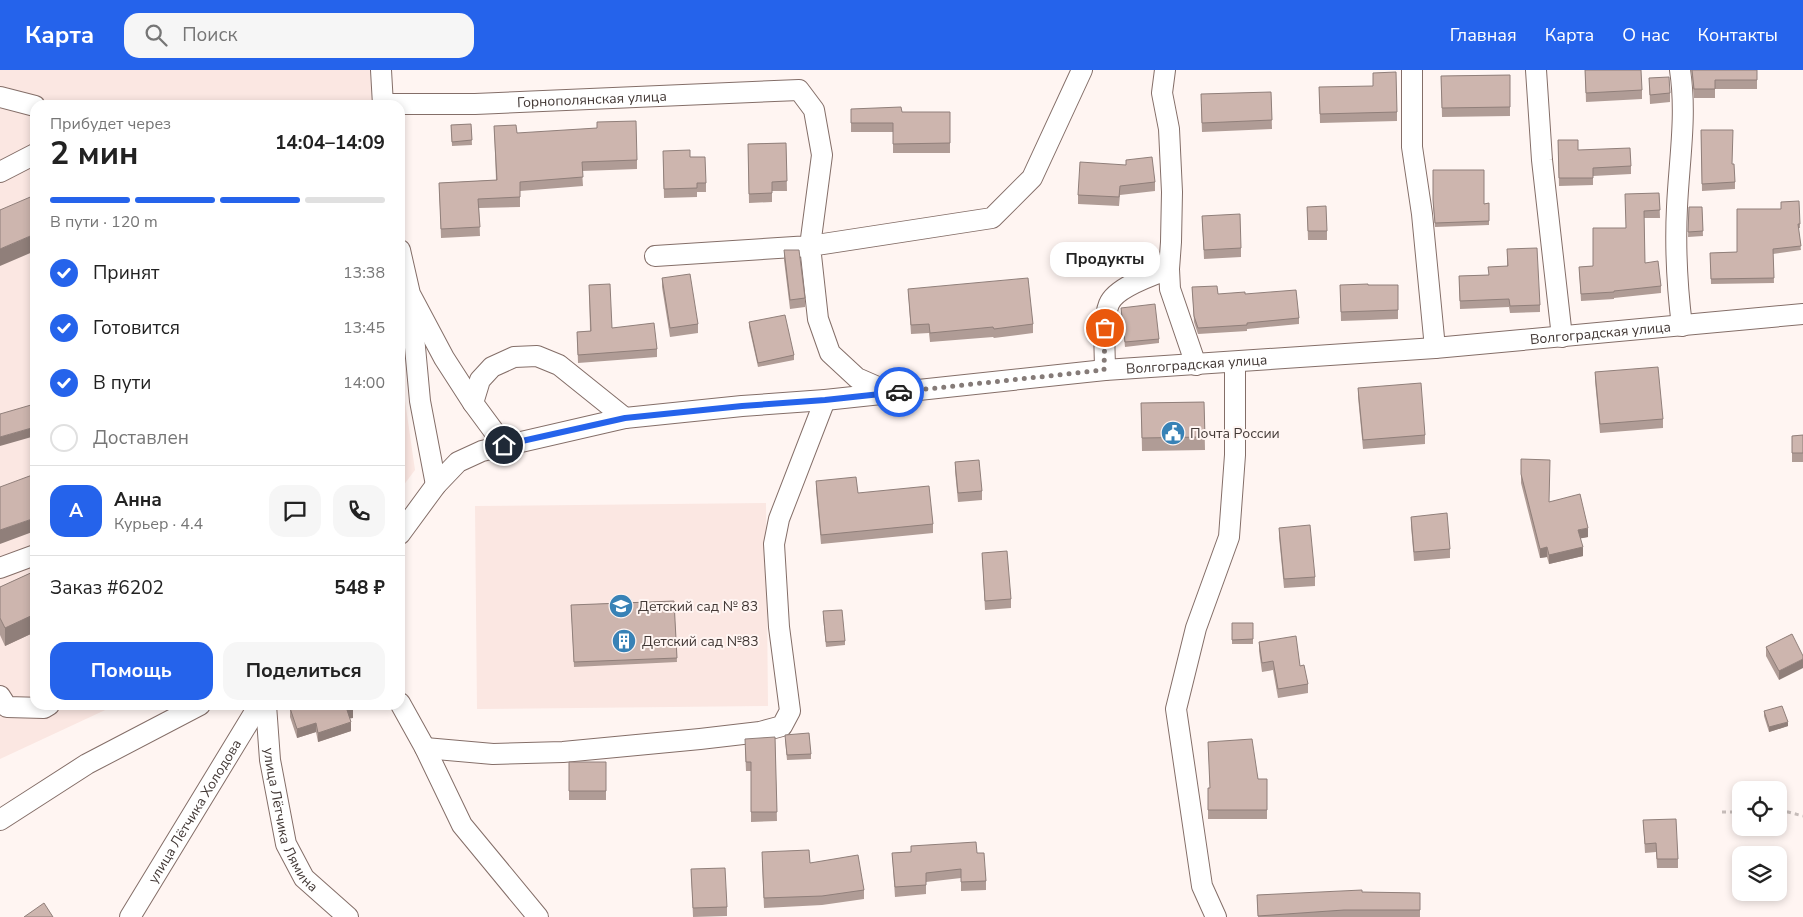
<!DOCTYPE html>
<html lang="ru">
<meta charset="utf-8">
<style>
body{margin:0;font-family:"Nunito Sans",sans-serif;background:#f6f6f6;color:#222;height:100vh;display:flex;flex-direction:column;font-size:19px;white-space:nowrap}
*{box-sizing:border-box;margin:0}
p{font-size:16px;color:#767676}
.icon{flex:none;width:28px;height:28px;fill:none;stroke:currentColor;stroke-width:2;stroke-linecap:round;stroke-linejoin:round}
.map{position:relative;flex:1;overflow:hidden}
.panel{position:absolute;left:30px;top:30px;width:375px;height:610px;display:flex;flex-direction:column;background:#fff;border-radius:15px;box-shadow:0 2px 8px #0003}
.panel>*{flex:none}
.tools{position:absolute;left:1732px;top:711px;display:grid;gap:10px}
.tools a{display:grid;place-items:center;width:55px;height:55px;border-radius:10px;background:#fff;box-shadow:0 2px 8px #0003;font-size:25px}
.pin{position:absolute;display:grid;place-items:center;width:42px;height:42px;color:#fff;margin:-21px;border:2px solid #fff;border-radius:50%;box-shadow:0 1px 5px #0007}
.courier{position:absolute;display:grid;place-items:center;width:50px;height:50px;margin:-25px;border:4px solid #2563eb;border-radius:50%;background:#fff;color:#222;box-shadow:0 1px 6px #0007}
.bubble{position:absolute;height:35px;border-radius:15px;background:#fff;box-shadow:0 2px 8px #0003;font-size:16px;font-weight:700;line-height:35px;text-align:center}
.summary em{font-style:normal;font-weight:700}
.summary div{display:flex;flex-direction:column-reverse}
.summary{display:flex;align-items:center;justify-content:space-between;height:85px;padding:0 20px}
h1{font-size:32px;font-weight:700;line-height:38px}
.bar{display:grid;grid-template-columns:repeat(4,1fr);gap:8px 5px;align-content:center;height:60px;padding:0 20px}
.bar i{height:6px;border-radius:4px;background:#e0e0e0}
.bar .active{background:#2563eb}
.bar p{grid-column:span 4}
.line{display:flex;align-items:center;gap:12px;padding:0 20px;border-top:1px solid #e0e0e0}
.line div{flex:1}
.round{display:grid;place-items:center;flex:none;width:52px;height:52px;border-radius:15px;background:#f6f6f6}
ol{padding:0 20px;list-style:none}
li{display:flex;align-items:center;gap:15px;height:55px}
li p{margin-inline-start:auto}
li .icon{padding:5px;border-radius:50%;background:#2563eb;color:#fff;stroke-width:4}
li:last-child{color:#767676}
li i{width:28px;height:28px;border:2px solid #e0e0e0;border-radius:50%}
.cta{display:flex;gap:10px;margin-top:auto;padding:10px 20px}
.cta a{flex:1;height:58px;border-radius:15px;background:#2563eb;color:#fff;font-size:20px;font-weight:700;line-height:58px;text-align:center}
.cta a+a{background:#f6f6f6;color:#222}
header{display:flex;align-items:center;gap:30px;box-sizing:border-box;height:70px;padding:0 25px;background:#2563eb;color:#fff}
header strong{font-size:24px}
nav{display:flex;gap:28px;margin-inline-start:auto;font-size:18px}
.search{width:350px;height:45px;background:#f6f6f6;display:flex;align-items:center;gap:12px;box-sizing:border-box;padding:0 18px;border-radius:15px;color:#767676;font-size:19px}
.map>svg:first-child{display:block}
</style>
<header>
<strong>Карта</strong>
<div class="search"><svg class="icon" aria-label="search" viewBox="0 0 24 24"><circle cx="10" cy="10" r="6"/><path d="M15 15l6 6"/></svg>Поиск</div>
<nav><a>Главная</a><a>Карта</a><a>О нас</a><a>Контакты</a></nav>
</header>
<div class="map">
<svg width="1803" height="847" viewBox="0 0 1803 847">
<rect width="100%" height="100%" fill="#fff5f2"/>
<path fill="#fbe7e2" d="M 0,0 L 370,0 L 372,35 L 35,35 L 35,635 L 116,635 L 0,689 Z
M 400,296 L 415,400 L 400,420 Z
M 766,433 L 768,636 L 477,639 L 475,436 Z"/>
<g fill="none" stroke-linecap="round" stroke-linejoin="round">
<g stroke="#846e68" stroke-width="22">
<g id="minor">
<path d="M 381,0 L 383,35"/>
<path d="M 1165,0 L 1162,23 L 1169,59 L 1172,122 L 1171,172 L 1169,199 L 1170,219 L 1196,295"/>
<path d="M 1412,0 L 1412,77 L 1422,144 L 1435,278"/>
<path d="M 1536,0 L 1542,90 L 1562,267"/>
<path d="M 1680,0 C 1687,45 1679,92 1677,137 C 1675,177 1677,216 1682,256"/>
<path d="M 0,27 L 35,36"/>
<path id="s1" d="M 383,34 L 475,34 L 799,20 L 814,40 L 822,85 L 810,176 L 655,186"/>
<path d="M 0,102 L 35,84"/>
<path d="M 400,180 L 410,224 L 444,288 L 473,333 L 504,375"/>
<path d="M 411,234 L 420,331 L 436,415"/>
<path d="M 1105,300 C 1105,281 1102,252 1109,234 C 1116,217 1153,205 1169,199"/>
<path d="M 889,322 L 857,308 L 830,283 L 818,249 L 810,176 L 992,148 L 1032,108 L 1082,0"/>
<path d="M 473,333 L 480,310 L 492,297 L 514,287 L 537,286 L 559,295 L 625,348"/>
<path id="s2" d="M 400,464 L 436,415 L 458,392 L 482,381 L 625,348 L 742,336 L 825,330 L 1105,300 L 1435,278 L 1803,244"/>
<path d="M 0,498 L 35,485"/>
<path d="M 0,626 L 7,637 L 44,638 L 49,635"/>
<path d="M 400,633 L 425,678 L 462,755 L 538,847"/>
<path id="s3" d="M 266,635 L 270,690 L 286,774 L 304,808 L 348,847"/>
<path d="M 425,678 L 493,684 L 563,682 L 700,669 L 760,662 L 782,656 L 790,641 L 779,557 L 774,474 L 779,449 L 825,330"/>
<path d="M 0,750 L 87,694 L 200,635"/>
<path id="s4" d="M 130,847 L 259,635"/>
<path d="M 1216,847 L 1202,816 L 1176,639 L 1196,558 L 1229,467 L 1235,385 L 1235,292"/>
</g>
</g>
<path stroke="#c6bcb9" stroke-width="3" stroke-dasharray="4 4" stroke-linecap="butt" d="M 1722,742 L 1741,742
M 1779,742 L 1788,742 L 1803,746"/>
<use href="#minor" stroke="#fff" stroke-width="20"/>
</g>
<path fill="#b09c96" d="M 1585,0 L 1642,20 L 1642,29 L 1586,32 Z
M 1691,0 L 1757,0 L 1757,19 L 1715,19 L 1715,28 L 1694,28 Z
M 1510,5 L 1510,46 L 1442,47 L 1441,6 Z
M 1649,8 L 1670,23 L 1670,32 L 1650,34 Z
M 1319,17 L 1397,42 L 1397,51 L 1320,53 Z
M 1271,22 L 1272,59 L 1202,62 L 1201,34 Z
M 851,39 L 902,42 L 950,42 L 950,83 L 893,83 L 893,62 L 851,62 Z
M 471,54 L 472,75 L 452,76 L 451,55 Z
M 494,56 L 517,63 L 637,90 L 637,99 L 582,101 L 583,116 L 520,121 L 520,137 L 479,138 L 480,166 L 441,168 L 439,113 L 496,110 Z
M 1701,60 L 1732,94 L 1735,112 L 1735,119 L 1702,121 Z
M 1558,70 L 1578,80 L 1631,96 L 1631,104 L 1593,106 L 1593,115 L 1559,116 Z
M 786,73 L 787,121 L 772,121 L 772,132 L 749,133 L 748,74 Z
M 690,87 L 706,113 L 706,122 L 697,122 L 697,127 L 664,128 L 663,90 Z
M 1126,90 L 1155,112 L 1155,121 L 1120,125 L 1119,136 L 1078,134 L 1078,125 L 1126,95 Z
M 1433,100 L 1484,134 L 1489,133 L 1489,155 L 1435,157 L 1433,135 Z
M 1659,123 L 1660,148 L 1644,148 L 1645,193 L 1661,216 L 1661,223 L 1614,228 L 1614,229 L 1581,231 L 1579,197 L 1593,196 Z
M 1307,137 L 1327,161 L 1327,170 L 1308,170 Z
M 1689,137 L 1702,137 L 1703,166 L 1688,167 Z
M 1781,139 L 1800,154 L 1800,158 L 1798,158 L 1801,180 L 1773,184 L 1774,213 L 1711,214 L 1710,183 L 1737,182 Z
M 1202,146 L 1241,178 L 1241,187 L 1204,189 Z
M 1507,179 L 1540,235 L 1540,242 L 1510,243 L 1509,237 L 1460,239 L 1459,206 L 1488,205 L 1507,196 Z
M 784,180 L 805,228 L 805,237 L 790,239 L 784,190 Z
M 662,208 L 698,254 L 698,263 L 670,267 L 662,217 Z
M 589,215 L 612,258 L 657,279 L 657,287 L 578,293 L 577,262 L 590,261 Z
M 1340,215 L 1398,215 L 1398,249 L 1341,251 Z
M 1192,217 L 1218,224 L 1245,224 L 1299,248 L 1299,254 L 1247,259 L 1247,261 L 1198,264 L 1194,252 Z
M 908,219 L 1033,254 L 1033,263 L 994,268 L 993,267 L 930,272 L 929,263 L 911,264 Z
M 1121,238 L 1159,269 L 1159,273 L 1125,277 Z
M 749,252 L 794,285 L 794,290 L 758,297 L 749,257 Z
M 1595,302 L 1663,349 L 1663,358 L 1600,363 L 1595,311 Z
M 1358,318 L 1425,365 L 1425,374 L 1363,379 L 1358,327 Z
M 1204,332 L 1205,380 L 1142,381 L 1141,333 Z
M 1803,365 L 1803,392 L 1792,392 L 1792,366 Z
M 1521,389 L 1549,432 L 1588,467 L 1580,468 L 1583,486 L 1549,494 L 1547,487 L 1540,488 L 1521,413 Z
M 955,392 L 982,421 L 982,430 L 958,432 L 955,401 Z
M 816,411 L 858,423 L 933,454 L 933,463 L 821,474 L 816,420 Z
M 1411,447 L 1450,479 L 1450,488 L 1414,491 L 1411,456 Z
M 1279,458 L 1315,507 L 1315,516 L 1284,518 L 1279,467 Z
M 982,483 L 1011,529 L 1011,538 L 985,540 Z
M 35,501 L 35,562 L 5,576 L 0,565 L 0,517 Z
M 674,531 L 677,592 L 574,597 L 571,535 Z
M 823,546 L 845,571 L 845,575 L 826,577 Z
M 1232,553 L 1253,553 L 1253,574 L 1232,574 Z
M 1792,564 L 1779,610 L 1766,586 L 1766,577 Z
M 1259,572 L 1300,596 L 1308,614 L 1308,623 L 1278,628 L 1273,600 L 1262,602 L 1259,581 Z
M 296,635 L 352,635 L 353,648 L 350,648 L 351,661 L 318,672 L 316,662 L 297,668 L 290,647 L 290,638 L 296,636 Z
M 1764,641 L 1788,656 L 1769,662 L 1764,646 Z
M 775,667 L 777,751 L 751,752 L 751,701 L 746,701 L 745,678 Z
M 785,669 L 811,684 L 811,689 L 787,690 Z
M 1208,672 L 1258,709 L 1267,709 L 1267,749 L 1208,749 L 1208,718 L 1210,718 Z
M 569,692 L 606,692 L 606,730 L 569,730 Z
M 1643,750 L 1678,789 L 1678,798 L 1657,798 L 1656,782 L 1645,783 Z
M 911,776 L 977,783 L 986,811 L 986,820 L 961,821 L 961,808 L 926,812 L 926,824 L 895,827 L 892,783 L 911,782 Z
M 762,791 L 864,820 L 864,829 L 822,835 L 764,838 Z
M 691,799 L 727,837 L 727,846 L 693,847 Z
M 1362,822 L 1420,823 L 1420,847 L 1258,847 L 1257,825 Z"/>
<path fill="#907f7a" d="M 35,164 L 35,181 L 0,196 L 0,179 Z
M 35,357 L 35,366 L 0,376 L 0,367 Z
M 35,448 L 35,461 L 0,474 L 0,460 Z
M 1588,458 L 1588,467 L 1578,469 L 1578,460 Z
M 1547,477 L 1547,487 L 1540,488 L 1540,479 Z
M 1583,477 L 1583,486 L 1549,494 L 1549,485 Z
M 35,544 L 35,562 L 5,576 L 5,558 Z
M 1803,589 L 1803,598 L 1779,610 L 1779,601 Z
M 353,638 L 353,648 L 347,649 L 347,640 Z
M 351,652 L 351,661 L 318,672 L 318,663 Z
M 1788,652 L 1788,656 L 1769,662 L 1769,657 Z
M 316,653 L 316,662 L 297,668 L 297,659 Z"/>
<path fill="#cdb5ae" stroke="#907f7a" d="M 1585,0 L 1641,0 L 1642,20 L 1586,23 Z
M 1692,0 L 1757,0 L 1757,10 L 1715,10 L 1715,19 L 1694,19 Z
M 1396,2 L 1397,42 L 1320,44 L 1319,17 L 1373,16 L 1373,3 Z
M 1510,5 L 1510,37 L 1442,38 L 1441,6 Z
M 1669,7 L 1670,23 L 1650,25 L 1649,8 Z
M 1271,22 L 1272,50 L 1202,53 L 1201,24 Z
M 901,37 L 902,42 L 950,42 L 950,73 L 893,74 L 893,53 L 851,53 L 851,39 Z
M 636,51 L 637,90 L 582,92 L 583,107 L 520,112 L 520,127 L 478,129 L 480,157 L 441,159 L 439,113 L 497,110 L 494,56 L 516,55 L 517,63 L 597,58 L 597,52 Z
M 471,54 L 472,70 L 452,72 L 451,55 Z
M 1701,60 L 1733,60 L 1732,94 L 1734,94 L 1735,112 L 1702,114 Z
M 1558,70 L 1578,70 L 1578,80 L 1630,78 L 1631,96 L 1593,98 L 1593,108 L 1559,108 Z
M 786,73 L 787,111 L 772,112 L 772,123 L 749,124 L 748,74 Z
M 690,80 L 690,87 L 705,87 L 706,113 L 697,113 L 697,118 L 664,119 L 663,81 Z
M 1152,87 L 1155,112 L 1120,116 L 1119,127 L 1078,125 L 1080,92 L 1126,95 L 1126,90 Z
M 1433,100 L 1484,100 L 1484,134 L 1489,133 L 1489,151 L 1435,153 L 1433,130 Z
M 1659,123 L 1660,140 L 1644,141 L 1645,193 L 1658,191 L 1661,216 L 1614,221 L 1614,222 L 1581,224 L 1579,197 L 1593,196 L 1593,158 L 1626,158 L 1625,124 Z
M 35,125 L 35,164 L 0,179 L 0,140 Z
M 1799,131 L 1800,154 L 1798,154 L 1801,176 L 1773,179 L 1774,208 L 1711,209 L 1710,183 L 1737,182 L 1737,139 L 1781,139 L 1781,132 Z
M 1326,136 L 1327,161 L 1308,161 L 1307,137 Z
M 1689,137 L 1702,137 L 1703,161 L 1688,162 Z
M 1240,144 L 1241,178 L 1204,180 L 1202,146 Z
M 1537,178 L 1540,235 L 1510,236 L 1509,229 L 1460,231 L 1459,206 L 1489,205 L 1488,197 L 1508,196 L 1507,179 Z
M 784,180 L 799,180 L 805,228 L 790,230 Z
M 690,204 L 698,254 L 670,258 L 662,208 Z
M 1028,208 L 1033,254 L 994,259 L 993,257 L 930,263 L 929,254 L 911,255 L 908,219 Z
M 610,214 L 612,258 L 654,253 L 657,279 L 578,285 L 577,262 L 591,261 L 589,215 Z
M 1368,214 L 1368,215 L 1398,215 L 1398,240 L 1341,242 L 1340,215 Z
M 1217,216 L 1218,224 L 1245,222 L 1245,224 L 1296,220 L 1299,248 L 1247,253 L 1247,255 L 1198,258 L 1194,246 L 1192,217 Z
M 1155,234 L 1159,269 L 1125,272 L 1121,238 Z
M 785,245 L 794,285 L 758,293 L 749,252 Z
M 1658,297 L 1663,349 L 1600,354 L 1595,302 Z
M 1421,313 L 1425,365 L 1363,370 L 1358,318 Z
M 1204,332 L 1205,367 L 1142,368 L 1141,333 Z
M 31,335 L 35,350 L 35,357 L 0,367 L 0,344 Z
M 1803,365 L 1803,383 L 1792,383 L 1792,366 Z
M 1521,389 L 1550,390 L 1549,432 L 1580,424 L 1588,458 L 1578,460 L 1583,477 L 1549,485 L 1547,477 L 1540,479 L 1521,404 Z
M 979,390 L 982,421 L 958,423 L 955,392 Z
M 35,404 L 35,448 L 0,460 L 0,417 Z
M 856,407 L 858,423 L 929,416 L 933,454 L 821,465 L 816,411 Z
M 1447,443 L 1450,479 L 1414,482 L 1411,447 Z
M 1310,455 L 1315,507 L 1284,509 L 1279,458 Z
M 1007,481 L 1011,529 L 985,531 L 982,483 Z
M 35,501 L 35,544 L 5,558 L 0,548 L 0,517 Z
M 674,531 L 677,588 L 574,592 L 571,535 Z
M 842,540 L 845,571 L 826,572 L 823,541 Z
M 1232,553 L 1253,553 L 1253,569 L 1232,570 Z
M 1792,564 L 1803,586 L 1803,589 L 1779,601 L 1766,577 Z
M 1296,566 L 1300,596 L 1304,595 L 1308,614 L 1278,619 L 1273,591 L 1262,593 L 1259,572 Z
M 298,635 L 352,635 L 353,638 L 347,640 L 351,652 L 318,663 L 316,653 L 297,659 L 290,638 Z
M 1782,636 L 1788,652 L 1769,657 L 1764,641 Z
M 809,663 L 811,684 L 787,685 L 785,665 Z
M 775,667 L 777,742 L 751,742 L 751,692 L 746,692 L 745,669 Z
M 1252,669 L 1258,709 L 1267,709 L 1267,740 L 1208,740 L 1208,718 L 1210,718 L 1208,672 Z
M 569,692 L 606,692 L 606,721 L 569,721 Z
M 1676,749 L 1678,789 L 1657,789 L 1656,773 L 1645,774 L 1643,750 Z
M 976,772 L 977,783 L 984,783 L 986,811 L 961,812 L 961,799 L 926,803 L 926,815 L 895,817 L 892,783 L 911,782 L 911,776 Z
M 809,780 L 810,793 L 858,785 L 864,820 L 822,826 L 764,828 L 762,782 Z
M 725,798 L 727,837 L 693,838 L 691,799 Z
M 1362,820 L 1362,822 L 1420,823 L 1420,840 L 1344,840 L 1258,846 L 1257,825 Z
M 44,833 L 53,847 L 24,847 Z"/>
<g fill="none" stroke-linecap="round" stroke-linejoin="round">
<path stroke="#857b78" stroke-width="5" stroke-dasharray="0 9" d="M 899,322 L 1104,300 L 1105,258"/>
<path stroke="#2563eb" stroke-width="6" d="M 504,375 L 625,348 L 742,336 L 825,330 L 899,322"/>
</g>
<defs>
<g id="civic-disc" transform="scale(1.25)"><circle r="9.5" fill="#3882b6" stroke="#fff5f2"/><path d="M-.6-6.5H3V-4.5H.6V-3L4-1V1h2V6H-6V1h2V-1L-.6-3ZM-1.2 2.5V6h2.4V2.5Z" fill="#fff"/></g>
<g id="school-disc" transform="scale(1.25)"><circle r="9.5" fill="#3882b6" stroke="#fff5f2"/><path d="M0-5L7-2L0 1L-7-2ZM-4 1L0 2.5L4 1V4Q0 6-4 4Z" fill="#fff"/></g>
<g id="building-disc" transform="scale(1.25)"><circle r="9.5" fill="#3882b6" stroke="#fff5f2"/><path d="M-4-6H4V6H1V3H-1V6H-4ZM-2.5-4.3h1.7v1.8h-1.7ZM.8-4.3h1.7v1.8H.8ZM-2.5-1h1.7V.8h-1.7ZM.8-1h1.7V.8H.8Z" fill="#fff"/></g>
</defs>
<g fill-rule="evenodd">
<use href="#civic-disc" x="1173" y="363"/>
<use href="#school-disc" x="621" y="536"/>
<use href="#building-disc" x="624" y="571"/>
</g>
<g text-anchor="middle" stroke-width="4" stroke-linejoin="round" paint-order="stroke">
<g font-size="14" fill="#433936" stroke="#fff5f2">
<text dy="5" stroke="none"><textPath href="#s1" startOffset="209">Горнополянская улица</textPath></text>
<text dy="5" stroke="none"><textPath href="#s2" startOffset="1245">Волгоградская улица</textPath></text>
<text dy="5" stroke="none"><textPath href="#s2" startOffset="840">Волгоградская улица</textPath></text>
<text dy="5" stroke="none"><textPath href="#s4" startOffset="124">улица Лётчика Холодова</textPath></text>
<text dy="5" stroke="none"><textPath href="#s3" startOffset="119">улица Лётчика Лямина</textPath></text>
</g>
<g font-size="14" fill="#433936" stroke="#fff5f2" text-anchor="start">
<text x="1190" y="368">Почта России</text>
<text x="638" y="541">Детский сад № 83</text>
<text x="642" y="576">Детский сад №83</text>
</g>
</g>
</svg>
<div class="tools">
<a><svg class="icon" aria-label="locate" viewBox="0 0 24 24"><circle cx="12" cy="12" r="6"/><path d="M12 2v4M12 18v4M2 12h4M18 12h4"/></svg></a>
<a><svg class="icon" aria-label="layers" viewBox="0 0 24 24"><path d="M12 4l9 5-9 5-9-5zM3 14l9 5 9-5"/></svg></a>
</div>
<div class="pin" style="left:1105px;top:258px;background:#ea580c"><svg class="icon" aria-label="bag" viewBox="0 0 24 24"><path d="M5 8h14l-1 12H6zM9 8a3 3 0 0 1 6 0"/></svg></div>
<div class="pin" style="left:504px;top:375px;background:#1f2937"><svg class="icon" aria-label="home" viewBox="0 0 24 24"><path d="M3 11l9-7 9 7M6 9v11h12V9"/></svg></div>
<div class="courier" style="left:899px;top:322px"><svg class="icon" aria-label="car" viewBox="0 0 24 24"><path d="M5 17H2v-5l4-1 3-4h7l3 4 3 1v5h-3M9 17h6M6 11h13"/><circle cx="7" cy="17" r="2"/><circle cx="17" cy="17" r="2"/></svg></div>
<div class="bubble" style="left:1050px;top:172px;width:110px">Продукты</div>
<section class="panel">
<div class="summary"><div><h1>2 мин</h1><p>Прибудет через</p></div><em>14:04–14:09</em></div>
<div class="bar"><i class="active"></i><i class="active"></i><i class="active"></i><i></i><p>В пути · 120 m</p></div>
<ol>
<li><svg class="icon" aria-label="check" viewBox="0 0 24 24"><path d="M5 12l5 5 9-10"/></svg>Принят<p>13:38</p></li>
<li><svg class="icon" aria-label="check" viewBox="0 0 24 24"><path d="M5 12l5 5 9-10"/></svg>Готовится<p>13:45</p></li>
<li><svg class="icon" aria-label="check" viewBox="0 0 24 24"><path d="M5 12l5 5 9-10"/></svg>В пути<p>14:00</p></li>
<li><i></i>Доставлен</li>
</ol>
<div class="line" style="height:90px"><b class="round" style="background:#2563eb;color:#fff">А</b><div><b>Анна</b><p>Курьер · 4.4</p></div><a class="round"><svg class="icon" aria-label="chat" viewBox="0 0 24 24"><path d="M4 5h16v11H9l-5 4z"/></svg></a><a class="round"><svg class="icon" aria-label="phone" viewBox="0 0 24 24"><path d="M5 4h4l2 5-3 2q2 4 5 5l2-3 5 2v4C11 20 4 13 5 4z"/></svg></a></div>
<div class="line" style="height:65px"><div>Заказ #6202</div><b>548 ₽</b></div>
<div class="cta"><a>Помощь</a><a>Поделиться</a></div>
</section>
</div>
